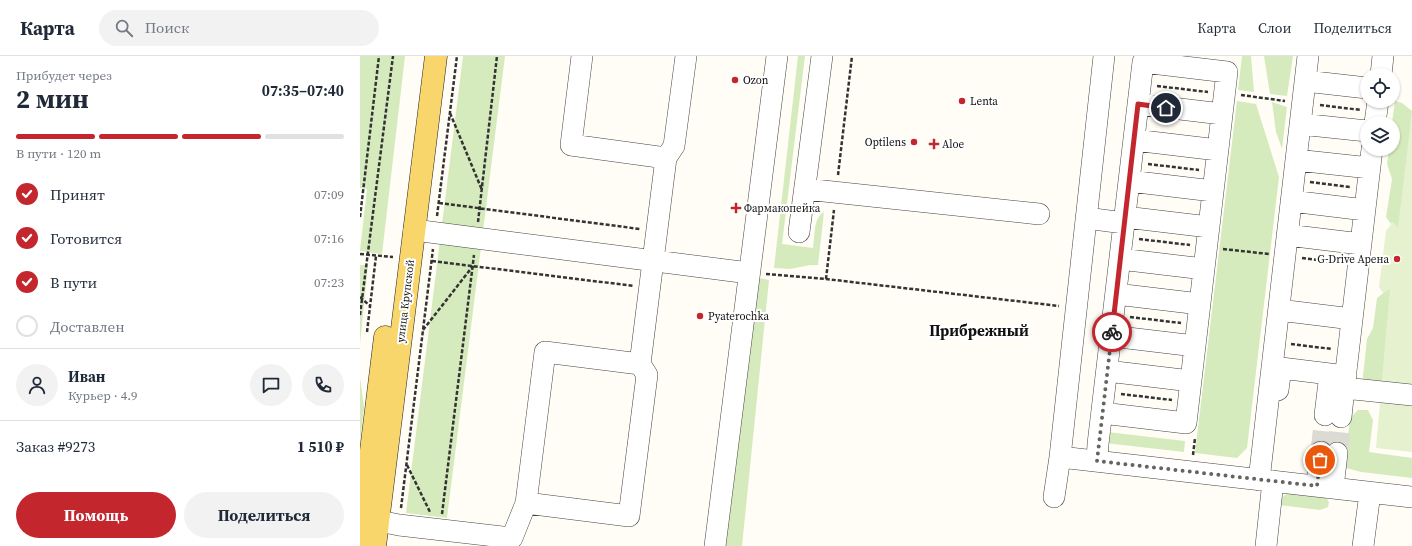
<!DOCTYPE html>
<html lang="ru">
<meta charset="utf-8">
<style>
body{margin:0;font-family:"Source Serif 4",serif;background:#f2f2f3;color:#1f2937;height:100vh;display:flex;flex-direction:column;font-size:15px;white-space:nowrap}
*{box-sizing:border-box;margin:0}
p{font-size:13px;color:#747a83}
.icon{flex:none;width:22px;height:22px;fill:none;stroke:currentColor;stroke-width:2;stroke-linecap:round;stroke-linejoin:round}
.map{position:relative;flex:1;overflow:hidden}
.drawer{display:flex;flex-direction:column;background:#fff;width:360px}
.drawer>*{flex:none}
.fabs{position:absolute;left:1000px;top:12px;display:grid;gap:8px}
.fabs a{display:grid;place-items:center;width:40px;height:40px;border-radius:50%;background:#fff;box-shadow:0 1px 3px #0004;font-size:20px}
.pin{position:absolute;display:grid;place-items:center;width:34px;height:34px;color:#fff;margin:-17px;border:2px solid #fff;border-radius:50%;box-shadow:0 1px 4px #0007}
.courier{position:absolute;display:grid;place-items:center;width:40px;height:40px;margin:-20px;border:3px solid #c4262e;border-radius:50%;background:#fff;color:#222;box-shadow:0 1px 5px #0007}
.overview em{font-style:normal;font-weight:700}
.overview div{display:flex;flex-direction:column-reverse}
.overview{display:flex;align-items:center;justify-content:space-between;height:68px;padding:0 16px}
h1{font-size:26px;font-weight:700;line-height:30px}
.bar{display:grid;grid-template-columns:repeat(4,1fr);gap:6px 4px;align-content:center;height:48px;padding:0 16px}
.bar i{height:5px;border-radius:3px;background:#e0e1e3}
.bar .selected{background:#c4262e}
.bar p{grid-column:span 4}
.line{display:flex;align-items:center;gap:10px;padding:0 16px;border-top:1px solid #e0e1e3}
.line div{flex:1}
.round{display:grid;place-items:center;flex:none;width:42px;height:42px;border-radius:21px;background:#f2f2f3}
ol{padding:0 16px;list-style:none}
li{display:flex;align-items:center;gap:12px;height:44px}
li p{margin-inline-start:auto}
li .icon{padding:4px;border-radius:50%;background:#c4262e;color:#fff;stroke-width:4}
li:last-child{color:#747a83}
li i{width:22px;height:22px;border:2px solid #e0e1e3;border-radius:50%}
.button{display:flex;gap:8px;margin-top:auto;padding:8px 16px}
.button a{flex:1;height:46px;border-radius:24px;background:#c4262e;color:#fff;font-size:16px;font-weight:700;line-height:46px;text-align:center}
.button a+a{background:#f2f2f3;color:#1f2937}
header{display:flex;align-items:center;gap:24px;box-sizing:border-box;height:56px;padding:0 20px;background:#fff;border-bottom:1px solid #e0e1e3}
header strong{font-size:19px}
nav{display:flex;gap:22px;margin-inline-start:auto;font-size:14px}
.search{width:280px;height:36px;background:#f2f2f3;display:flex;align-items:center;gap:10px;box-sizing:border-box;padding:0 14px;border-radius:22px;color:#747a83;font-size:15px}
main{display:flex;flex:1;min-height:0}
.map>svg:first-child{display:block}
</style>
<header>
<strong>Карта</strong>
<div class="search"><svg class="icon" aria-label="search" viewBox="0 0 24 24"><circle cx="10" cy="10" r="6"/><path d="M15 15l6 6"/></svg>Поиск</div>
<nav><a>Карта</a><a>Слои</a><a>Поделиться</a></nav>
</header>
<main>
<section class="drawer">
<div class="overview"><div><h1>2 мин</h1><p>Прибудет через</p></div><em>07:35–07:40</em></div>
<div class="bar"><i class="selected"></i><i class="selected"></i><i class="selected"></i><i></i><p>В пути · 120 m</p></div>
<ol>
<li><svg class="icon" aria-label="check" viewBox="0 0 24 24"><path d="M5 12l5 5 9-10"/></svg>Принят<p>07:09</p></li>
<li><svg class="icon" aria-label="check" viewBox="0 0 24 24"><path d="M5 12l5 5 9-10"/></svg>Готовится<p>07:16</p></li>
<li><svg class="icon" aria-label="check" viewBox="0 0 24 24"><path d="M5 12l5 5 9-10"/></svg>В пути<p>07:23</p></li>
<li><i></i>Доставлен</li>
</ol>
<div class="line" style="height:72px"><a class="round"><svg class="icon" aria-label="person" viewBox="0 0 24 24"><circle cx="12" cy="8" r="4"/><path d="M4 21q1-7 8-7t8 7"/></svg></a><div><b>Иван</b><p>Курьер · 4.9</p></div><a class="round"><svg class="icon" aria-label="chat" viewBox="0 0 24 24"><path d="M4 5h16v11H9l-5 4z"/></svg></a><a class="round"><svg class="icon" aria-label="phone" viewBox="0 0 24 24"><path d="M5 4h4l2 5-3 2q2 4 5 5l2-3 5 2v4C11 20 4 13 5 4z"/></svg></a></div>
<div class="line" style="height:52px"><div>Заказ #9273</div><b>1 510 ₽</b></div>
<div class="button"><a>Помощь</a><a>Поделиться</a></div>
</section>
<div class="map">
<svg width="1052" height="490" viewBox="0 0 1052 490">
<rect width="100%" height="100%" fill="#fffdf5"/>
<path fill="#d5ebbd" d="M 0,0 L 45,0 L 22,198 L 0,195 L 7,133 L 0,132 Z
M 103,0 L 145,0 L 87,462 L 46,457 Z
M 438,0 L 445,0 L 422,188 L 453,192 C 455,180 453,162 464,156 L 458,209 L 450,209 L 430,213 L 414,212 Z
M 882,0 L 891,0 L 894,36 L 878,34 Z
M 904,0 L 933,0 L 927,40 L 910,38 Z
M 877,45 L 896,48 L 919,121 L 887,392 L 877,402 L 835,397 Z
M 1035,45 L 1042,47 L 1052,55 L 1046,185 L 1033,166 L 1031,168 L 1026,161 L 1032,123 L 1027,108 L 1029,93 L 1033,93 L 1032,67 Z
M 912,46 L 927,51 L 922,93 L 916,76 Z
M 0,209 L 8,209 L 0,288 Z
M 399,222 L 409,224 L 382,490 L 357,490 Z
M 1035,228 L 1042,325 L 1002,329 L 1007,283 L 1013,272 L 1017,242 Z
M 0,322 L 4,351 L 0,385 Z
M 998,354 L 1008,354 L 1013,364 L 1009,396 L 1052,402 L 1052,422 L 1001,416 L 982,411 L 986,398 L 990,362 Z
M 747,376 L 825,385 L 824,396 L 745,387 Z
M 928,437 L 966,442 L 969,446 L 968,451 L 960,454 L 919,449 C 920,443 923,440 928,437 Z"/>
<path fill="#e6f2cf" d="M 1052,54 L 1052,396 L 1016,392 L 1030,233 L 1023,237 L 1019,231 L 1026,175 L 1033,166 L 1038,172 Z"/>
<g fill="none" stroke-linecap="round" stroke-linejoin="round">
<path stroke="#dbdad3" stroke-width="21" stroke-dasharray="21 10" stroke-linecap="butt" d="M 961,396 L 965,359
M 977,397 L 981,361"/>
<g stroke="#444" stroke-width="22">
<path id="minor" d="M 222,0 L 211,89 L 306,102
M 744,0 L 700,401 L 1052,441
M 1021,19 L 1023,0
M 945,25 L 1007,32
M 778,48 L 862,58
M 1015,67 L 1018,45
M 940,68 L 1007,75
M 774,84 L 858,94
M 1012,93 L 984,332 L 1052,339
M 936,104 L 1010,112
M 769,125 L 853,135
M 445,133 L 679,158
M 931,145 L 1005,154
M 765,161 L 849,171
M 726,162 L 764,167
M 54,174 L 389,217
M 439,176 L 462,0
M 927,179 L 1001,188
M 760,203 L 844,213
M 756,238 L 840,248
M 919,254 L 992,263
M 751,280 L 835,290
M 747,315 L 831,325
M 918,334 L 921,312 L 986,320
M 965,359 L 970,318
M 981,361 L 984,332
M 737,405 L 738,388 L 783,6 L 867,16 L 826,367 L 742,357
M 899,424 L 948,0
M 957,430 L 961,396
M 973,432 L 977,397
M 694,441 L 700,401
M 166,447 L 269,460 L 287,319 L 280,308
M 19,465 L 39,469 L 152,482 L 166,447 L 185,296 L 280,308 L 306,102 L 314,90 L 326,0
M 355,490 L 417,0
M 906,490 L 913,425
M 1003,490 L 1010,437"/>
</g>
<g stroke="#222" stroke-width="23">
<path id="major" d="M 0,484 L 25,281
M 15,490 L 76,0"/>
</g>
<path stroke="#333" stroke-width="2.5" stroke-dasharray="4 2" stroke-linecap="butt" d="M 797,30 L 848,36
M 881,39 L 925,45
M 960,49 L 1001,54
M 90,57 L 122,134
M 788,108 L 839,114
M 478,119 L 492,0
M 950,126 L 990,131
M 79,147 L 280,173
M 77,160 L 97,0
M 0,161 L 19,0
M 118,166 L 137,0
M 779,183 L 830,189
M 863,193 L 909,198
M 0,198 L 33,201
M 942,202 L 983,207
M 72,205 L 274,230
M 406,218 L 466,223 L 699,250
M 466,223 L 474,154
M 0,241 L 10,250
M 0,259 L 33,0
M 770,261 L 821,267
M 63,274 L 113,210
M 7,276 L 16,200
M 931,288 L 972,293
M 761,338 L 812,344
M 833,399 L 835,382
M 47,409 L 70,456
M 41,452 L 73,193
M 82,458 L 114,199"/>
<use href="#minor" stroke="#fff" stroke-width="21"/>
<use href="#major" stroke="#f9d66b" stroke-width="22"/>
</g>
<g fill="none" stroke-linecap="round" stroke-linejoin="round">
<path stroke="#646461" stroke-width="4" stroke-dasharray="0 7.2" d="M 752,276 L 737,405 L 957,430 L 960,404"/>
<path stroke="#c4262e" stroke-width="5" d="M 752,276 L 778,48 L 806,52"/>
</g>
<g fill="#c4262e" stroke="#fff" stroke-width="1.5">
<circle cx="375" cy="24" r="4"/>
<circle cx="602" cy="45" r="4"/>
<circle cx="554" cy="86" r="4"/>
<path d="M572 82h4v4h4v4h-4v4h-4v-4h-4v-4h4z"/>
<path d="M374 146h4v4h4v4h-4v4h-4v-4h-4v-4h4z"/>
<circle cx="1037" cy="203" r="4"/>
<circle cx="340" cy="260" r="4"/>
</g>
<g text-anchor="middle" stroke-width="4" stroke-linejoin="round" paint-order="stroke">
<g font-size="11" fill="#111" stroke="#fff" text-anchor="start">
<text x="383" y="28">Ozon</text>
<text x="610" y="49">Lenta</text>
<text x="546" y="90" text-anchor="end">Optilens</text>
<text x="582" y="92">Aloe</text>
<text x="384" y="156">Фармакопейка</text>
<text x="1029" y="207" text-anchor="end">G-Drive Арена</text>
<text x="348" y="264">Pyaterochka</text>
</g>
<g font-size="11" fill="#111" stroke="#fff">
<text transform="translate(45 245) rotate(-83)" y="4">улица Крупской</text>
</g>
<g font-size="15" font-weight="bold" fill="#111" stroke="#fff">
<text x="619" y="280">Прибрежный</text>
</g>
</g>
</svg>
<div class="fabs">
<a><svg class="icon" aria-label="locate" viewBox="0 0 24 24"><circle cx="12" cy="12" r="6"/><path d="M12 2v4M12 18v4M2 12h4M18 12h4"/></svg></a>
<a><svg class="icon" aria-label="layers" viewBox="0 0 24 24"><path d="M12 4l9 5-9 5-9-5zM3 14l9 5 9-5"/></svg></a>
</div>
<div class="pin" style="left:960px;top:404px;background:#ea580c"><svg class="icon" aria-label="bag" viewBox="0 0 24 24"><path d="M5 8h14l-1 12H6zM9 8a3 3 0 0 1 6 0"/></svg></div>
<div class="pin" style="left:806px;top:52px;background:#1f2937"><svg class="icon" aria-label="home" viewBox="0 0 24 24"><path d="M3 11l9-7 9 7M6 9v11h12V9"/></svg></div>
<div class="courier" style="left:752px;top:276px"><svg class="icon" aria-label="bike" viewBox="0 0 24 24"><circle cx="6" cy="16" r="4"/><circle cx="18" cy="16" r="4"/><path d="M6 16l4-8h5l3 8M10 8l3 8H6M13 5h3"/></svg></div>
</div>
</main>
